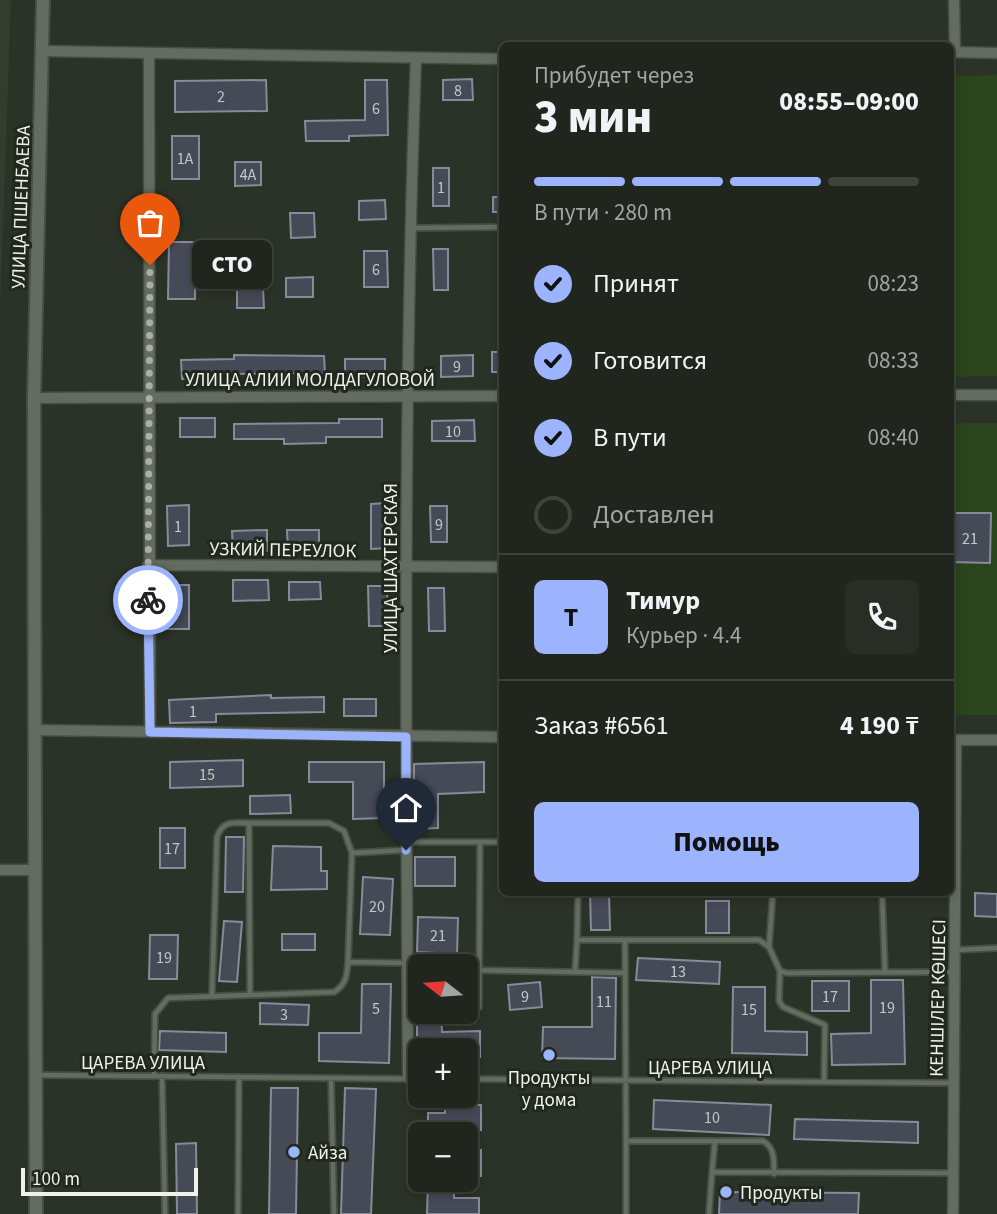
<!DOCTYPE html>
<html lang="ru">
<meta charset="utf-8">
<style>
body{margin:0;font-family:"Source Sans 3",sans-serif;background:#282e26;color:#f1f3f6;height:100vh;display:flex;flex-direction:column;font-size:26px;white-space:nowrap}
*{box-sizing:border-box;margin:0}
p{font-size:23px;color:#a2a5a4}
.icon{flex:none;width:38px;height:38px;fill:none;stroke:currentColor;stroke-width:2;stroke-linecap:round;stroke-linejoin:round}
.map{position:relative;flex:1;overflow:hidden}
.panel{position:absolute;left:499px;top:42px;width:455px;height:854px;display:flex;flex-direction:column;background:#20261d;border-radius:10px;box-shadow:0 4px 10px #0003,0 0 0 2px #3d433b}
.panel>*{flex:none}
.needle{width:46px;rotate:287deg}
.fabs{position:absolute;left:408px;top:954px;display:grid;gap:14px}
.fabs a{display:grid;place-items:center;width:70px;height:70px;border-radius:10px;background:#20261d;box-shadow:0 4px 10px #0003,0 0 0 2px #3d433b;font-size:35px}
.scale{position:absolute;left:21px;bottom:18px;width:177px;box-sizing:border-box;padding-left:7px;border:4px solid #edf2eb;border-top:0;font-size:19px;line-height:24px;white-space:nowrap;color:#edf2eb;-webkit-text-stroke:5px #21281e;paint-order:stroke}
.pin{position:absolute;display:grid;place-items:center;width:60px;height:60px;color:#fff;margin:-72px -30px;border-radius:50% 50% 50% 0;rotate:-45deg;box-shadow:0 0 7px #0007}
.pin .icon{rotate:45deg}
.courier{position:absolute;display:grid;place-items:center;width:70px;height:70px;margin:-35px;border:5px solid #9bb4fd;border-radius:50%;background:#fff;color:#222;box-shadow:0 2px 9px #0007}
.bubble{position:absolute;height:49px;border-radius:10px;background:#20261d;box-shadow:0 4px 10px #0003,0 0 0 2px #3d433b;font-size:23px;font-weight:800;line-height:49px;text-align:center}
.headline em{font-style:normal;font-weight:800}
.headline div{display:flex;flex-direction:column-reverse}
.headline{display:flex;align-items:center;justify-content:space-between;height:119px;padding:0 35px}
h1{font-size:46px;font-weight:800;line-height:52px}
.bar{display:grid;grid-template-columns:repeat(4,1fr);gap:10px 7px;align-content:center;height:84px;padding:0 35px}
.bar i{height:9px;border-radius:5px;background:#3d433b}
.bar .selected{background:#9bb4fd}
.bar p{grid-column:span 4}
.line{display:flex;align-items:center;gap:18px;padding:0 35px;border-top:2px solid #3d433b}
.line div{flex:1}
.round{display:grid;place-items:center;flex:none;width:74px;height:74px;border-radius:10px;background:#282e26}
ol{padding:0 35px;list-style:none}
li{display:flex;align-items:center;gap:21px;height:77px}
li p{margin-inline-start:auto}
li .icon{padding:7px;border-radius:50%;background:#9bb4fd;color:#111;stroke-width:4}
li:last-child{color:#a2a5a4}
li i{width:38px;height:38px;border:4px solid #3d433b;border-radius:50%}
.action{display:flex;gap:14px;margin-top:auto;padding:14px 35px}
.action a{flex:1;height:80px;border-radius:10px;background:#9bb4fd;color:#111;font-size:28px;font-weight:800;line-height:80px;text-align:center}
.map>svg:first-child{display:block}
</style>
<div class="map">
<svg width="997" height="1214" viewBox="0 0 997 1214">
<rect width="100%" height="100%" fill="#2b3227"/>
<path fill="#323e2d" d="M 0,0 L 11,0 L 0,309 Z"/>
<path fill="#2a441c" d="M 997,75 L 997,376 L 950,377 L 950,76 Z
M 950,423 L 997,423 L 997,715 L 950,715 Z"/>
<path fill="#454a56" stroke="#868b99" stroke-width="2" d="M 472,79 L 473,100 L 443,100 L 443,80 Z
M 266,80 L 267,111 L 175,112 L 175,81 Z
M 365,80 L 387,80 L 388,135 L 349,136 L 349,141 L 306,141 L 305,121 L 365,120 Z
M 172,136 L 199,136 L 199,179 L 172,179 Z
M 235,162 L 261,162 L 261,185 L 235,186 Z
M 433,168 L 449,168 L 449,206 L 433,206 Z
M 493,197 L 502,197 L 502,212 L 493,212 Z
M 385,200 L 386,219 L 359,220 L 359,201 Z
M 290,213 L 314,213 L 315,237 L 291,238 Z
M 169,242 L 196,242 L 195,299 L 168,299 Z
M 433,249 L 448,249 L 448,290 L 434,290 Z
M 364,251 L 387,251 L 388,287 L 364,287 Z
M 313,277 L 313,297 L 286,297 L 286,278 Z
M 263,288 L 264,308 L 237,308 L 237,289 Z
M 492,352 L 502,352 L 502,372 L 492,372 Z
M 234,355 L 324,356 L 325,373 L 220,374 L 220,378 L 182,379 L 181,360 L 234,359 Z
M 473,355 L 473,376 L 441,377 L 441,356 Z
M 345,359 L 385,359 L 385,377 L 345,377 Z
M 180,418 L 215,418 L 215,437 L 180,437 Z
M 339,419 L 382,419 L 382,437 L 326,437 L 326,443 L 284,444 L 284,439 L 234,439 L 234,424 L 339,423 Z
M 474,420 L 475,441 L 432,441 L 432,421 Z
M 387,503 L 388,548 L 371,549 L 371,504 Z
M 189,505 L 189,545 L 168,546 L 167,506 Z
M 430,506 L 447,506 L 447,542 L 431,542 Z
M 950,513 L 991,513 L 990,563 L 950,562 Z
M 267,530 L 267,551 L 233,551 L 232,531 Z
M 287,530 L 319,530 L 319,551 L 288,551 Z
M 233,580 L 268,580 L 269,600 L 233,601 Z
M 289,582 L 320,582 L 321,599 L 289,600 Z
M 166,585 L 189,585 L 189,629 L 167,629 Z
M 368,586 L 387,586 L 388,626 L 369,626 Z
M 428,588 L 444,588 L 445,631 L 429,631 Z
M 271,695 L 271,698 L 324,697 L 324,712 L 216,714 L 216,722 L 170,723 L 169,700 Z
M 344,699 L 376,699 L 376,716 L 344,716 Z
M 243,760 L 243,786 L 170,788 L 170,762 Z
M 309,762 L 384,762 L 384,818 L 353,819 L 353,782 L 309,782 Z
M 484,762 L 484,792 L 438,794 L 438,828 L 414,829 L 414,764 Z
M 290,795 L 291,813 L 250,814 L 250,796 Z
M 160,828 L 185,828 L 185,868 L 160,868 Z
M 226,837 L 244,837 L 243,892 L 225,892 Z
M 273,846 L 321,847 L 321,871 L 327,871 L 327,889 L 271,890 Z
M 415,857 L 455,857 L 455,886 L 415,886 Z
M 363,877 L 393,879 L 390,935 L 360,934 Z
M 590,892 L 609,892 L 610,930 L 591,930 Z
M 975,893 L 997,894 L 997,917 L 975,916 Z
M 706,901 L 729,901 L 729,933 L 706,933 Z
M 418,917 L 458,918 L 457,954 L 417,952 Z
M 224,921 L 242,922 L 237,982 L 219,981 Z
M 282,934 L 315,934 L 315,950 L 282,950 Z
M 150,935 L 178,935 L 177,979 L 149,979 Z
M 638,958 L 720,962 L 719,984 L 636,980 Z
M 592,977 L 616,978 L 615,1059 L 542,1058 L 543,1027 L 592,1027 Z
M 871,980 L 903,980 L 905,1064 L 832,1065 L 831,1034 L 871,1033 Z
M 812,981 L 849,981 L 849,1011 L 812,1011 Z
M 540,982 L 542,1007 L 510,1010 L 508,985 Z
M 362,984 L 391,984 L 389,1063 L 319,1061 L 319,1033 L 361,1033 Z
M 733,987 L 765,987 L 765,1031 L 807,1032 L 807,1055 L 732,1053 Z
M 260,1003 L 309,1005 L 308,1025 L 260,1024 Z
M 417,1012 L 441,1012 L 442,1032 L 480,1031 L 480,1057 L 466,1057 L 466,1050 L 417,1050 Z
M 160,1031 L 226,1033 L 226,1052 L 159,1050 Z
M 271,1088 L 298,1088 L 296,1214 L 269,1214 Z
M 345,1088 L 376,1089 L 371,1214 L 341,1214 Z
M 654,1100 L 771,1105 L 769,1135 L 653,1129 Z
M 445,1105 L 481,1105 L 481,1130 L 428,1134 L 428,1113 L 445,1113 Z
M 795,1119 L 918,1122 L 918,1143 L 794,1139 Z
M 196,1143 L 197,1214 L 177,1214 L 176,1144 Z
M 466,1150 L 481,1150 L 481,1176 L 466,1176 Z
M 428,1180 L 454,1180 L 454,1198 L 479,1198 L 479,1214 L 427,1214 Z
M 720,1192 L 859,1193 L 858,1214 L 719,1214 Z"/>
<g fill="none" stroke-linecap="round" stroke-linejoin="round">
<g stroke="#474e45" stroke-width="8">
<path id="service" d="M 412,228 L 502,227
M 409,842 L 502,842
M 352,853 L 405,850
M 578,892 L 577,940 L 759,940 L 769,947 L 780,971 L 787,973 L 954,972
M 882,892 L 885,972
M 625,941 L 626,1141 L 715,1141 L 712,1172
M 769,947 L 773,892
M 956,950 L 997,948
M 407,970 L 420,970
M 466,970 L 625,973
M 780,971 L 779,1001 L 783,1007 L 825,1025 L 824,1082
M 575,972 L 577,940
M 212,994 L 217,837 C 223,820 233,823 249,823
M 250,994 L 249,823 L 329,823 L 344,831 L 352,853 L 348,962
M 479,1007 L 480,843
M 38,1075 L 420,1079
M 154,1076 L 155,1014 L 168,998 L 334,992 C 346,985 347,975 348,962 L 406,963
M 162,1076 L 165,1214
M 331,1078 L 334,1214
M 466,1079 L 954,1083
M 715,1141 L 763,1141 C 775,1148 774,1160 774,1174
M 238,1214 L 239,1077
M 626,1214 L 626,1141
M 709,1214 L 712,1172 L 952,1173"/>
</g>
<g stroke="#474e45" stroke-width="13">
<path id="minor" d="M 954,0 L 955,52
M 44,51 L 502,59
M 951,52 L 997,53
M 149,53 L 150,732
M 950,395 L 997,395
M 34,398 L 502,396
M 148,565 L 502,567
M 34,730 L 502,737
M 951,740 L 997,740
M 0,870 L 34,870
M 408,1078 C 406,738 403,398 416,58
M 953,1214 L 956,740"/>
</g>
<g stroke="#474e45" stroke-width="16">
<path id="tertiary" d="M 36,1214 L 34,398 L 43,0"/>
</g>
<use href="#service" stroke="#636c5f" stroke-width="4.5"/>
<use href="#minor" stroke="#636c5f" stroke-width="10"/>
<use href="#tertiary" stroke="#636c5f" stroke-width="12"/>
</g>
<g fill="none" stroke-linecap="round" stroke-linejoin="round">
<path stroke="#a9afa6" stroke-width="7" stroke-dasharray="0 12.6" d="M 148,600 L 150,265"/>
<path stroke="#9bb4fd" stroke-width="9" d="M 148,600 L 150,732 L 406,737 L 406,850"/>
</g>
<g fill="#9bb4fd" stroke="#21281e" stroke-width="2.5">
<circle cx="549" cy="1055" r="7"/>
<circle cx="294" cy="1152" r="7"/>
<circle cx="726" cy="1192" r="7"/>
</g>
<g text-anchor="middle" stroke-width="6" stroke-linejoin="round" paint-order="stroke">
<g font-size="16" fill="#c3c8c6">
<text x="458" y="96">8</text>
<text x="221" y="102">2</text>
<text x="376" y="114">6</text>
<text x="185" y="164">1А</text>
<text x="248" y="180">4А</text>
<text x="441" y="193">1</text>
<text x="376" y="275">6</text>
<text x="457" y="372">9</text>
<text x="453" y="437">10</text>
<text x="439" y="530">9</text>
<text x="178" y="532">1</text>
<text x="970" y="544">21</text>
<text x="193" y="717">1</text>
<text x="207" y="780">15</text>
<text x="172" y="854">17</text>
<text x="377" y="912">20</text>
<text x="438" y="941">21</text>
<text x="164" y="963">19</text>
<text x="678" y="977">13</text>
<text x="525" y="1002">9</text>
<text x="830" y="1002">17</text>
<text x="604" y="1007">11</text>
<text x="887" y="1013">19</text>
<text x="376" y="1014">5</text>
<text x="749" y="1015">15</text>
<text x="284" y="1020">3</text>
<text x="712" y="1123">10</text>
</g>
<g font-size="19" fill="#edf2eb" stroke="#21281e">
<text transform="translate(20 207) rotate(-88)" y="7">УЛИЦА ПШЕНБАЕВА</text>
<text x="310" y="386">УЛИЦА АЛИИ МОЛДАГУЛОВОЙ</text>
<text transform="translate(283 549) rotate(1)" y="7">УЗКИЙ ПЕРЕУЛОК</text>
<text transform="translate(390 568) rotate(-90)" y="7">УЛИЦА ШАХТЕРСКАЯ</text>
<text transform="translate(937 998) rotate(-89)" y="7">КЕНШІЛЕР КӨШЕСІ</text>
<text x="143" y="1069">ЦАРЕВА УЛИЦА</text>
<text x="710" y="1074">ЦАРЕВА УЛИЦА</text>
</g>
<g font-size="19" fill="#edf2eb" stroke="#21281e" text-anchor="start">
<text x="549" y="1084" text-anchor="middle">Продукты<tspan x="549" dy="22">у дома</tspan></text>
<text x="308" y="1159">Айза</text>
<text x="740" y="1199">Продукты</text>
</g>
</g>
</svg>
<div class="fabs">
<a><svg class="needle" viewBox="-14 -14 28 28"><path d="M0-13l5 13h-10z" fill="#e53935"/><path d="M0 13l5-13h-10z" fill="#a2a5a4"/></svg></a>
<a>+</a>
<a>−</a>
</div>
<div class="scale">100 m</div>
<div class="pin" style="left:150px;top:265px;background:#ea580c"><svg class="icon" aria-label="bag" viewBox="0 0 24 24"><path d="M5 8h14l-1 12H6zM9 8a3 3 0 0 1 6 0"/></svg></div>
<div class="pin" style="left:406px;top:850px;background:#1f2937"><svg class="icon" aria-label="home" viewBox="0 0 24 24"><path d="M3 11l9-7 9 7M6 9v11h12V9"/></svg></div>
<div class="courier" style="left:148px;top:600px"><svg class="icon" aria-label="bike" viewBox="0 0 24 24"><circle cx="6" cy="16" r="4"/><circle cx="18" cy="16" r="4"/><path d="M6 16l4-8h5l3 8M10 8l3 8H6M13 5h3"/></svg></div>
<div class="bubble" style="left:192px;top:240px;width:80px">СТО</div>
<section class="panel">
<div class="headline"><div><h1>3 мин</h1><p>Прибудет через</p></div><em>08:55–09:00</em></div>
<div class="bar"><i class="selected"></i><i class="selected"></i><i class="selected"></i><i></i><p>В пути · 280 m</p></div>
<ol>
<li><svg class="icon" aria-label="check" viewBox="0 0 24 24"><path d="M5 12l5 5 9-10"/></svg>Принят<p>08:23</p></li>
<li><svg class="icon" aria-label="check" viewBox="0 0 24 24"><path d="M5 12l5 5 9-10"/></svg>Готовится<p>08:33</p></li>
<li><svg class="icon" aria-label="check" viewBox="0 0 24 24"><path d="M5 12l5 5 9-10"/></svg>В пути<p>08:40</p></li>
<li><i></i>Доставлен</li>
</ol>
<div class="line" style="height:126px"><b class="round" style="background:#9bb4fd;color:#111">Т</b><div><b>Тимур</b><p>Курьер · 4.4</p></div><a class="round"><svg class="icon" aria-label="phone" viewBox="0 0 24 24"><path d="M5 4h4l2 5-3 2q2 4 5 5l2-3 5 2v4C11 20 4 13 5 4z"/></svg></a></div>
<div class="line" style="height:91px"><div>Заказ #6561</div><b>4 190 ₸</b></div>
<div class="action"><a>Помощь</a></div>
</section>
</div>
